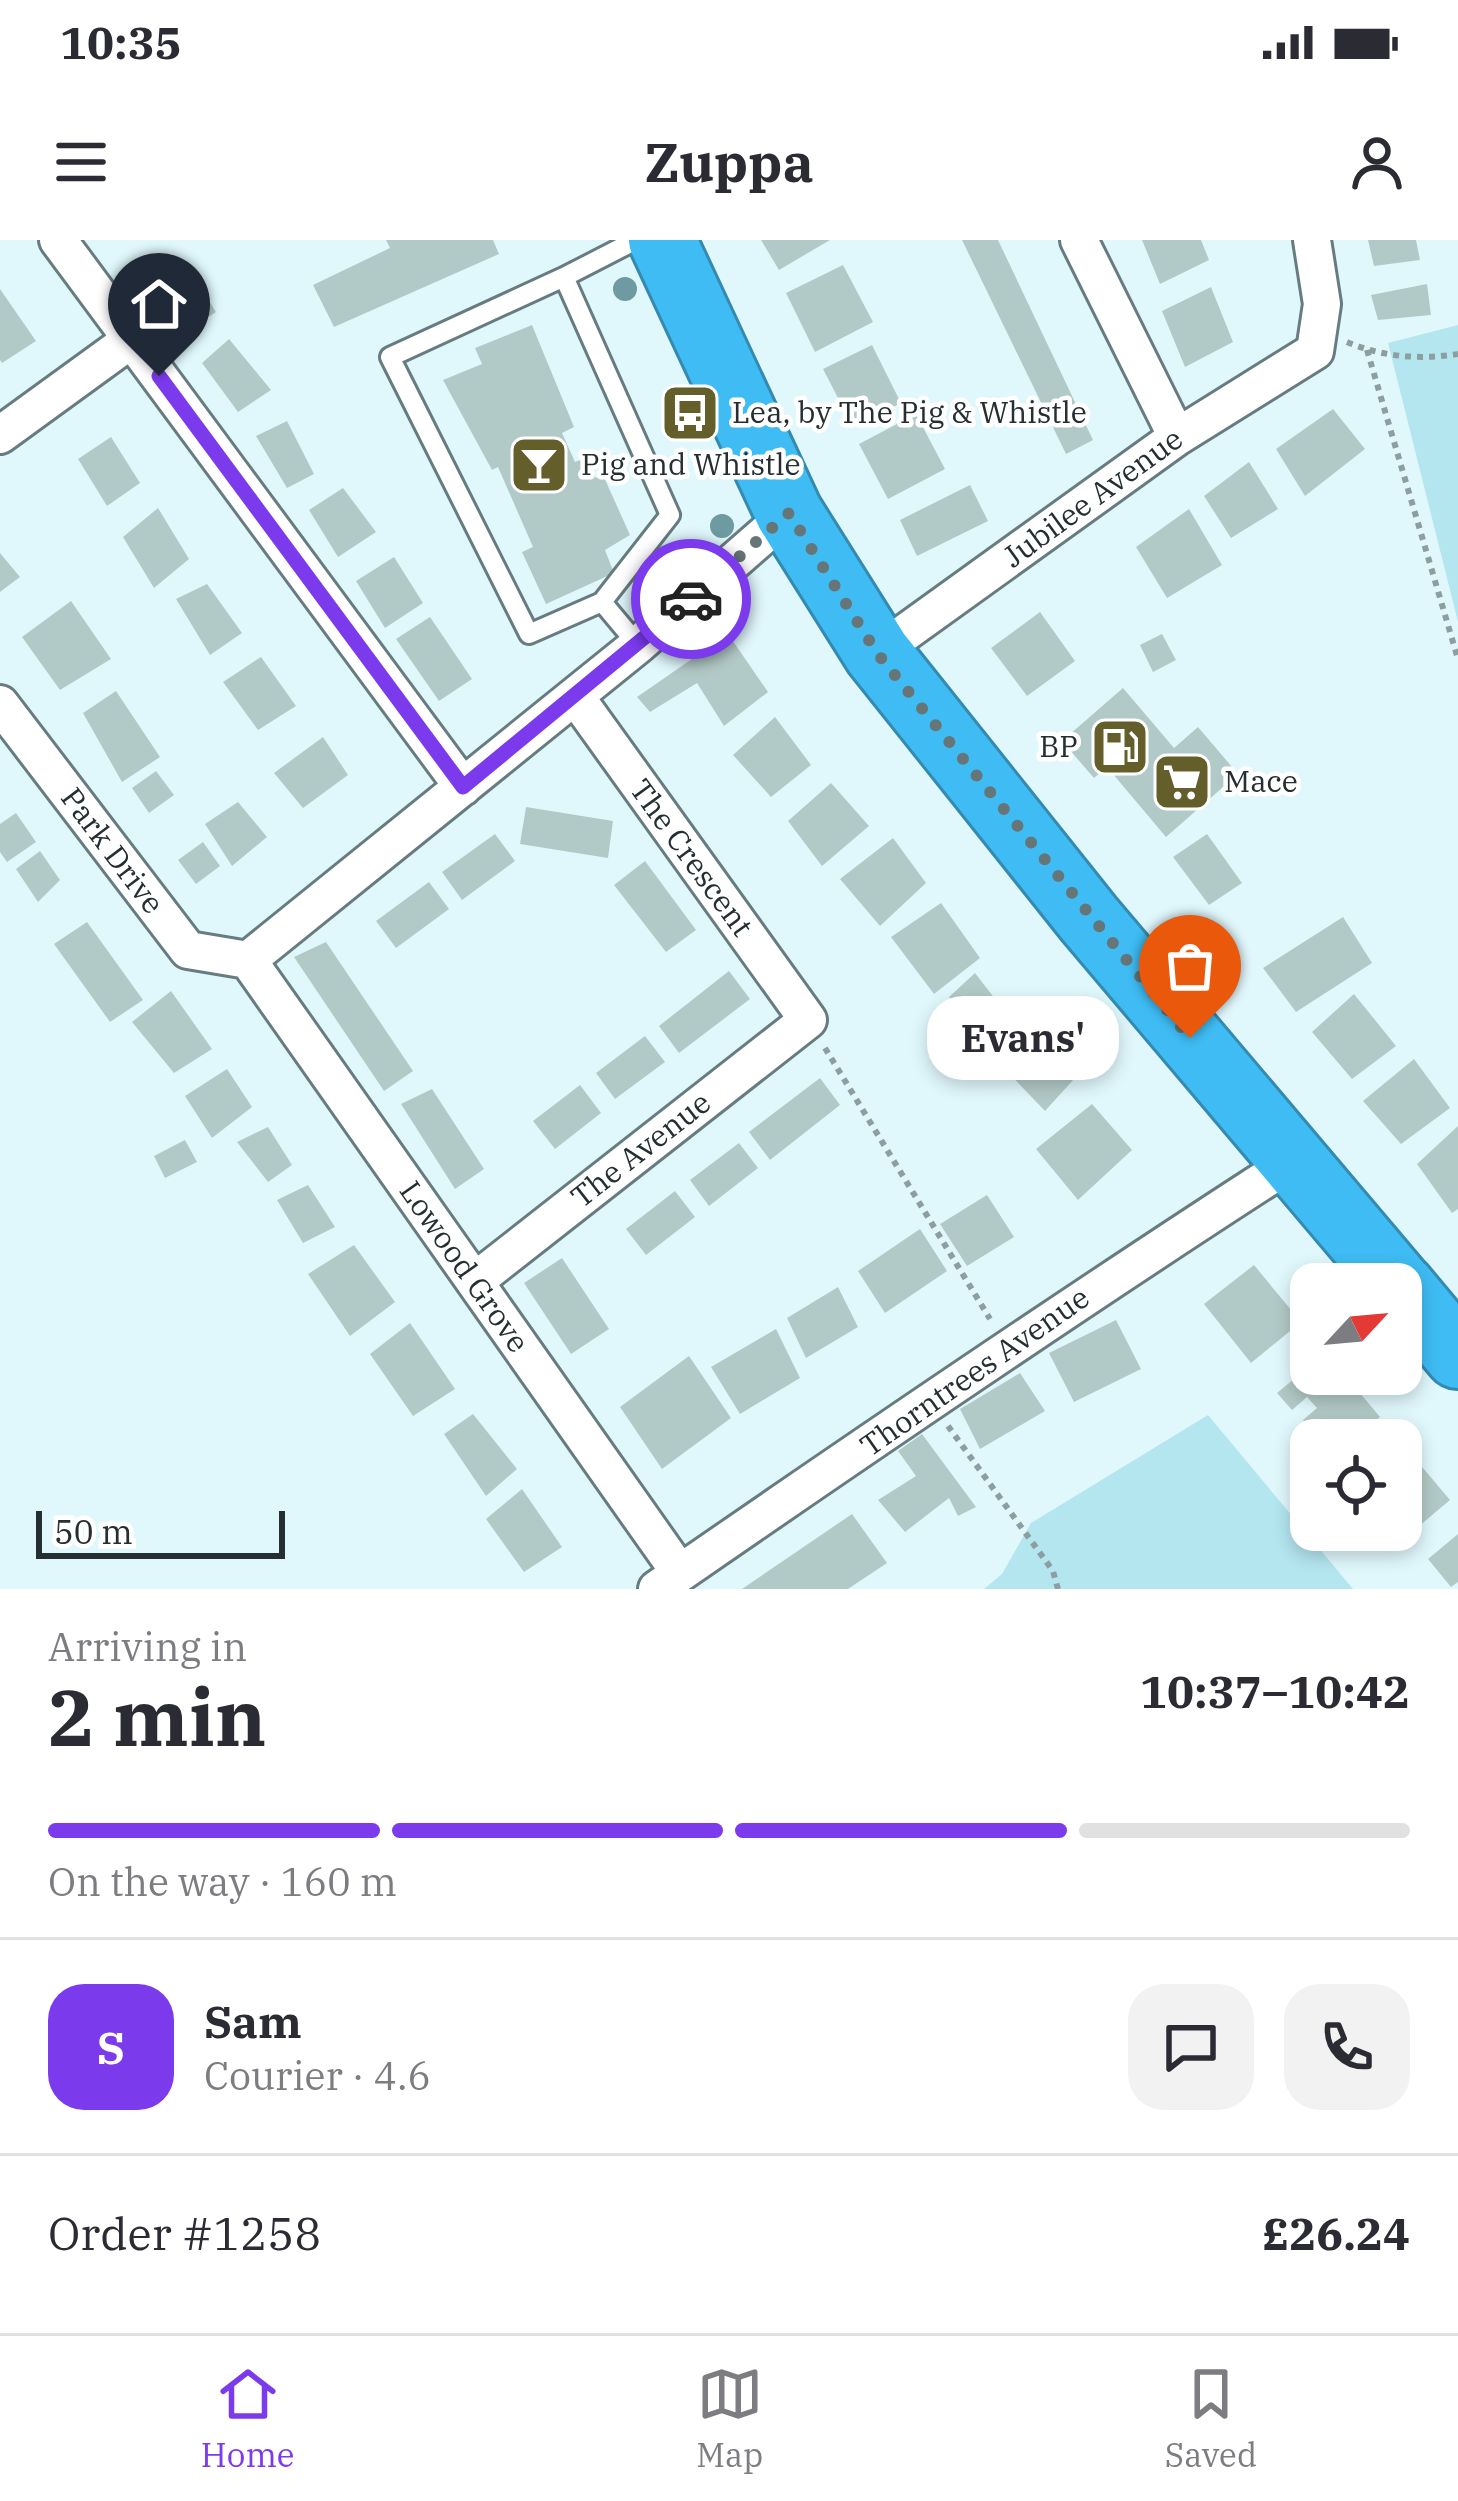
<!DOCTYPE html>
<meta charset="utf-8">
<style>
body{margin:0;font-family:"IBM Plex Serif",serif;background:#f2f2f3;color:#2b2b33;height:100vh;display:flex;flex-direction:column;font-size:45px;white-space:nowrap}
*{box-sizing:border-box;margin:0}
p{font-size:39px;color:#7c7c81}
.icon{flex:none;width:66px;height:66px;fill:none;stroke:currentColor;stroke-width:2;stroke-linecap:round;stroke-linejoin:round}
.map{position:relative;height:1349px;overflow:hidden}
.sheet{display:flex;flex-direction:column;background:#fff;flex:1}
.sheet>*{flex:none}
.needle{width:78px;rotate:64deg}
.fabs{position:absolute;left:1290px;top:1023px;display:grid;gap:24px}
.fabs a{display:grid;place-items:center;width:132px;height:132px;border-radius:24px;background:#fff;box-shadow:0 6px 18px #0003;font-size:60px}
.scale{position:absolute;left:36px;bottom:30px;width:249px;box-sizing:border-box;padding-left:12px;border:6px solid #252e30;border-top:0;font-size:33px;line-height:42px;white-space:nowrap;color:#252e30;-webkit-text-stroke:9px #fff;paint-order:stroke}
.pin{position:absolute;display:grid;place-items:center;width:102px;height:102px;color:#fff;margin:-123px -51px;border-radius:50% 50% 50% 0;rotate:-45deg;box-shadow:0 0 12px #0007}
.pin .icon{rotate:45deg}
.courier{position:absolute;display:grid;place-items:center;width:120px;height:120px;margin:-60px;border:9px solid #7c3aed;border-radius:50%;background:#fff;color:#222;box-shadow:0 3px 15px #0007}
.bubble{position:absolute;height:84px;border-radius:36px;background:#fff;box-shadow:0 6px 18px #0003;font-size:39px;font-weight:800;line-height:84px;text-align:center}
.headline em{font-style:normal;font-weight:800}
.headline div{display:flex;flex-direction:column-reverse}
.headline{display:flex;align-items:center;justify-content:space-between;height:204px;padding:0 48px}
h1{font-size:78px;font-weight:800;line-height:90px}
.bar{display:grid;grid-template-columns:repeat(4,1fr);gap:18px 12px;align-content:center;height:144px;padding:0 48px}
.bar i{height:15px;border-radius:9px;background:#e1e1e2}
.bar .active{background:#7c3aed}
.bar p{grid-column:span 4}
.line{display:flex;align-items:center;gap:30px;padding:0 48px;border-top:3px solid #e1e1e2}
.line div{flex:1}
.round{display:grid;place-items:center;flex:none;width:126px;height:126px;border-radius:36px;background:#f2f2f3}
.status{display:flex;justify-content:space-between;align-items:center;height:84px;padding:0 60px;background:#fff;direction:ltr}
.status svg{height:33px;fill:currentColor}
header{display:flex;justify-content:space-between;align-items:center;height:156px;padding:0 48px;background:#fff;font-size:54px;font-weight:800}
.menu{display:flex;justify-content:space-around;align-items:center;height:168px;border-top:3px solid #e1e1e2;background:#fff;font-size:33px;color:#7c7c81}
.menu a{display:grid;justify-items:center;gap:6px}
.menu .active{color:#7c3aed}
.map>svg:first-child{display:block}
</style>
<div class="status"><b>10:35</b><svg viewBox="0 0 49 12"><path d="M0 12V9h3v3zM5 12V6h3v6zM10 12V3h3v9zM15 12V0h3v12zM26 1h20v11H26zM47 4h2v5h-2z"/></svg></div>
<header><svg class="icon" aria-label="menu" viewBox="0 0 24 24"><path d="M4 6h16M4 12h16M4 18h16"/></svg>Zuppa<svg class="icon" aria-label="person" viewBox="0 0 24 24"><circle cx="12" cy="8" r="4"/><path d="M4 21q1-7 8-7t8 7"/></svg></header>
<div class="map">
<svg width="1458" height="1349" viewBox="0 0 1458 1349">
<rect width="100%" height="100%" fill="#e0f8fc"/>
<path fill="#b4e6f0" d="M 1458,85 L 1458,382 L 1388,103 Z
M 1208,1175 L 1353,1349 L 984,1349 L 1002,1334 L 1031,1283 Z"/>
<path fill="#b2cac7" d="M 386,0 L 493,0 L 499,14 L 334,87 L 313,45 L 390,8 Z
M 761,0 L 830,0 L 779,30 Z
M 962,0 L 998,0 L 1093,200 L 1066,214 Z
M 1142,0 L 1201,0 L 1209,20 L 1160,44 Z
M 1368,0 L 1416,0 L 1420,20 L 1374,26 Z
M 184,21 L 216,72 L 178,97 L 144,41 Z
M 843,25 L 873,82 L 815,112 L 786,53 Z
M 1427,44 L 1431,75 L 1378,80 L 1371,55 Z
M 1211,47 L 1233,102 L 1185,127 L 1162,71 Z
M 0,49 L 36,101 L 2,123 L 0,120 Z
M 532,85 L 574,187 L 562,193 L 575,222 L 586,218 L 596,238 L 603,235 L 630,295 L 605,310 L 614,333 L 546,364 L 522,312 L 533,307 L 498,227 L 492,230 L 443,140 L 482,124 L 475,108 Z
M 229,99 L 271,150 L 238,172 L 202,123 Z
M 872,105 L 901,163 L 853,187 L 823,129 Z
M 1333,169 L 1365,209 L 1305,256 L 1276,209 Z
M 916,174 L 945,229 L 888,259 L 859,204 Z
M 287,181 L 314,234 L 287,248 L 256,196 Z
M 111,197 L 140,243 L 107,266 L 78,219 Z
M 1249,222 L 1278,269 L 1231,298 L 1204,256 Z
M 970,245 L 988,281 L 917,316 L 900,280 Z
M 343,248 L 376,292 L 338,317 L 309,270 Z
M 158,268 L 189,319 L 154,348 L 123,297 Z
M 1189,269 L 1222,325 L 1167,358 L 1136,307 Z
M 0,313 L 20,337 L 0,352 Z
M 394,317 L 423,363 L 385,388 L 356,341 Z
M 207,344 L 242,393 L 210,415 L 176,359 Z
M 71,361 L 111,419 L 60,450 L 22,397 Z
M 1040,372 L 1075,421 L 1027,456 L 991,408 Z
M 430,377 L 472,439 L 439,461 L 396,399 Z
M 728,394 L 768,452 L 724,486 L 697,443 L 650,472 L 637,457 Z
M 1162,394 L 1176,420 L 1153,432 L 1140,405 Z
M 261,417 L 296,466 L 258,490 L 223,442 Z
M 1123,448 L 1174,508 L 1198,487 L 1238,534 L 1166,597 L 1107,527 L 1094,538 L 1062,501 Z
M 116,451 L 160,517 L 122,542 L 83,473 Z
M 775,477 L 811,525 L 771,557 L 733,515 Z
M 323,497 L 348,535 L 303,568 L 274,533 Z
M 156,531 L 174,555 L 149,573 L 132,548 Z
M 831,543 L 869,586 L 822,626 L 788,581 Z
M 238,562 L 267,597 L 232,626 L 205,584 Z
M 526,567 L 613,581 L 608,618 L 520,604 Z
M 16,573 L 36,602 L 7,622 L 0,612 L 0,584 Z
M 495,594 L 515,621 L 462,660 L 442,632 Z
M 1207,594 L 1242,643 L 1209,665 L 1173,617 Z
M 893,598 L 926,643 L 880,686 L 840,639 Z
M 203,602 L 220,626 L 196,644 L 178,620 Z
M 40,611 L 60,640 L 38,662 L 16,629 Z
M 645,621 L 696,690 L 666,712 L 614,645 Z
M 429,642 L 449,669 L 396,708 L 376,681 Z
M 941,663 L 980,718 L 934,754 L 891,697 Z
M 1343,677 L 1372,723 L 1296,772 L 1263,728 Z
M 87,682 L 143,760 L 110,782 L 54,704 Z
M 326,702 L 413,831 L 384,851 L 294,717 Z
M 729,731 L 750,759 L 679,813 L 659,786 Z
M 975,733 L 1009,777 L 982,801 L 949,757 Z
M 171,751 L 212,809 L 174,833 L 132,782 Z
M 1354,754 L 1396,806 L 1352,839 L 1312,792 Z
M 1029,795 L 1074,839 L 1045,871 L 998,822 Z
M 645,796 L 665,822 L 615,859 L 596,833 Z
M 1414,819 L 1450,868 L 1401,904 L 1363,861 Z
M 227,829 L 252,867 L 212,898 L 185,856 Z
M 820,838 L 840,865 L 770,920 L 749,892 Z
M 580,845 L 601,873 L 555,909 L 533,881 Z
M 432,849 L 484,929 L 455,949 L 401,864 Z
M 1092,864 L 1132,910 L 1078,960 L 1036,909 Z
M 1458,886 L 1458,969 L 1452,973 L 1417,924 Z
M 268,887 L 292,925 L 268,942 L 237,902 Z
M 185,900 L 197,922 L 165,938 L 154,916 Z
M 739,903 L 758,928 L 709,966 L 690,940 Z
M 308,945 L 335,987 L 303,1003 L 277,960 Z
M 675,951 L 695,977 L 646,1015 L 626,989 Z
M 987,955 L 1014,997 L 967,1026 L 940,984 Z
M 920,989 L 947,1031 L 885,1073 L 858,1031 Z
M 354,1005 L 395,1062 L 350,1096 L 308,1034 Z
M 562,1018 L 609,1089 L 571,1114 L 524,1043 Z
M 1254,1025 L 1301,1082 L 1251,1123 L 1204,1064 Z
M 838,1047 L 858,1087 L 806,1118 L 787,1078 Z
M 1116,1080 L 1141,1129 L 1074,1162 L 1049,1113 Z
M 410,1083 L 455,1149 L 413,1176 L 370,1114 Z
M 776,1089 L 800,1138 L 740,1174 L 711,1127 Z
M 689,1116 L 731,1178 L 662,1229 L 620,1167 Z
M 1311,1125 L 1311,1134 L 1344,1134 L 1380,1177 L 1359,1195 L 1363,1200 L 1309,1200 L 1315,1195 L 1303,1180 L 1317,1168 L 1307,1157 L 1292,1170 L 1277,1153 Z
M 1020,1133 L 1045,1171 L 980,1209 L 960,1169 Z
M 473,1174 L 517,1229 L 486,1256 L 444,1194 Z
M 922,1194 L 976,1267 L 958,1276 L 949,1258 L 905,1292 L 878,1260 L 916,1236 L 898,1211 Z
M 1401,1202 L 1450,1260 L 1400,1302 L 1391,1290 L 1401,1290 Z
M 522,1249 L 562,1307 L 524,1332 L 486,1279 Z
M 852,1274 L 887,1323 L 848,1349 L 742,1349 Z
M 1458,1294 L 1458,1342 L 1451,1347 L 1428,1319 Z"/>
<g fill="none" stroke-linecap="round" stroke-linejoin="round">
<g stroke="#677c80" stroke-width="24">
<path id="lane" d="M 564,37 L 636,0
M 602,362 L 529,394 L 390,117 L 564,37 L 670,275 L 602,362 L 638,405"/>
</g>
<g stroke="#677c80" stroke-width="42">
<path id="street" d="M 58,0 L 463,547
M 1079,0 L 1177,197
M 0,195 L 132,99
M 877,413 L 1177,197 L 1315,111 L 1322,64 L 1312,0
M 0,464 L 188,710 L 248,720
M 248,720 L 680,1333
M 248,720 L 638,405 L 789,273
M 475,1041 L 808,780 L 575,456
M 657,1349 C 868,1203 1079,1059 1295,920"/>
</g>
<g stroke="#358aaf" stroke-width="72">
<path id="highway" d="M 662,0 L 789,273 L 877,413 L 1089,679 L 1398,1044
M 1401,1047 L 1458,1115"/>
</g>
<path stroke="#8d9ea1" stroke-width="6" stroke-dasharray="6 6" stroke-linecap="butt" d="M 1347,102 C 1383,117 1419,120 1458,114
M 1367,110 L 1458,419
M 825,808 L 990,1079
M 948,1186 L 1053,1331 L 1058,1349"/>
<use href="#lane" stroke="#fff" stroke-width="18"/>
<use href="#street" stroke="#fff" stroke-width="36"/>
<use href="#highway" stroke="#3ebcf3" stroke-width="66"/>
</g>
<g fill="#6e9aa1">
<circle cx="625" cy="49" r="12"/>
<circle cx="722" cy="286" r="12"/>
</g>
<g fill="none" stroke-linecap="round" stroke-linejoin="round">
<path stroke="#667577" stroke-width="12" stroke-dasharray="0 21.6" d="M 691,359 L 789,273 L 877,413 L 1190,798"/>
<path stroke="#7c3aed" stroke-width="15" d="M 159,136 L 463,547 L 691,359"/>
</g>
<defs>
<g id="bus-square" transform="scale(3)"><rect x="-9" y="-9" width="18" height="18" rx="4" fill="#645e2b" stroke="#fff"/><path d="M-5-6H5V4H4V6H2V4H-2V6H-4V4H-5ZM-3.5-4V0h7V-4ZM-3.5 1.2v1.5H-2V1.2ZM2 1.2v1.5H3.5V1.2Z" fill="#fff"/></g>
<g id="bar-square" transform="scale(3)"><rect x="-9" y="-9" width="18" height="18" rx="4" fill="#645e2b" stroke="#fff"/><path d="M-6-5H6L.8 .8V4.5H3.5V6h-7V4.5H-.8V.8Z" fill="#fff"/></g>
<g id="fuel-square" transform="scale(3)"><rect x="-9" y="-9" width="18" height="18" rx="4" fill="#645e2b" stroke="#fff"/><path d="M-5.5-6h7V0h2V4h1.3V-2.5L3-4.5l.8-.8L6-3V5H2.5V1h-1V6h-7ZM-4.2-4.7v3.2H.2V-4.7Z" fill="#fff"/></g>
<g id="supermarket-square" transform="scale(3)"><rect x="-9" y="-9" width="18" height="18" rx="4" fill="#645e2b" stroke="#fff"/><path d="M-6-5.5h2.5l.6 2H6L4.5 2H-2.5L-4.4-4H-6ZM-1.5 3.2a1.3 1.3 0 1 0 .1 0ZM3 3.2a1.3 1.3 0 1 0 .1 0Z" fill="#fff"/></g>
</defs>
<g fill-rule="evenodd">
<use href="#bus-square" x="690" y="173"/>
<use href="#bar-square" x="539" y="225"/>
<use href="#fuel-square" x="1120" y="507"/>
<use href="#supermarket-square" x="1182" y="542"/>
</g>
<g text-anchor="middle" stroke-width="9" stroke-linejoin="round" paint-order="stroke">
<g font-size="30" fill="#252e30" stroke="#fff" text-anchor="start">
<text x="732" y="183">Lea, by The Pig &amp; Whistle</text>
<text x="581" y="235">Pig and Whistle</text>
<text x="1078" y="517" text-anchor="end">BP</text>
<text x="1224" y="552">Mace</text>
</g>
<g font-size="30" fill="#252e30" stroke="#fff">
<text transform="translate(1093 258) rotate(-36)" y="10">Jubilee Avenue</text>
<text transform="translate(112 611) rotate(53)" y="10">Park Drive</text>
<text transform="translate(691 618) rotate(54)" y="10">The Crescent</text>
<text transform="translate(641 910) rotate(-38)" y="10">The Avenue</text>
<text transform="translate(464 1027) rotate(55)" y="10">Lowood Grove</text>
<text transform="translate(975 1132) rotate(-35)" y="10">Thorntrees Avenue</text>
</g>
</g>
</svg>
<div class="fabs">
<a><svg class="needle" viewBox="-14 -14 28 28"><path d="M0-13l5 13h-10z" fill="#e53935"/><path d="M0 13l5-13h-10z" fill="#7c7c81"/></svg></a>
<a><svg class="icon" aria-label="locate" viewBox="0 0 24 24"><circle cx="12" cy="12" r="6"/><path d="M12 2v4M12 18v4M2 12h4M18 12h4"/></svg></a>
</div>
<div class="scale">50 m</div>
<div class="pin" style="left:1190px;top:798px;background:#ea580c"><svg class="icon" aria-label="bag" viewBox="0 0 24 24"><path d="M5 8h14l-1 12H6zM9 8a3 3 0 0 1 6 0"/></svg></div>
<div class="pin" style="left:159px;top:136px;background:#1f2937"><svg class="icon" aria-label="home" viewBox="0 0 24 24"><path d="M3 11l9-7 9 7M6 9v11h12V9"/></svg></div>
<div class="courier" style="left:691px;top:359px"><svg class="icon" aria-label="car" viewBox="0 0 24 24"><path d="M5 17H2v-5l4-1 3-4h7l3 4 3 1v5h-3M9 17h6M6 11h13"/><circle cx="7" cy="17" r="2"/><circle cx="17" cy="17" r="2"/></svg></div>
<div class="bubble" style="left:927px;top:756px;width:192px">Evans'</div>
</div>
<section class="sheet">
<div class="headline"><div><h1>2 min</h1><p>Arriving in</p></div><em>10:37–10:42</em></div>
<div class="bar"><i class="active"></i><i class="active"></i><i class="active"></i><i></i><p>On the way · 160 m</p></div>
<div class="line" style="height:216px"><b class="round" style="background:#7c3aed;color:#fff">S</b><div><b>Sam</b><p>Courier · 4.6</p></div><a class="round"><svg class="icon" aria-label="chat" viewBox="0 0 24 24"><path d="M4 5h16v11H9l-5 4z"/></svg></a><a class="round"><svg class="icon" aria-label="phone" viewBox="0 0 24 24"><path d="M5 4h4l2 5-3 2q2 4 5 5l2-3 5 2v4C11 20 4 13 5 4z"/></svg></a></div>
<div class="line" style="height:156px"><div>Order #1258</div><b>£26.24</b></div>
</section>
<nav class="menu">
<a class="active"><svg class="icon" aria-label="home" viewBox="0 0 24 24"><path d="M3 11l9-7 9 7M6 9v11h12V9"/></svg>Home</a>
<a><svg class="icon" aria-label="map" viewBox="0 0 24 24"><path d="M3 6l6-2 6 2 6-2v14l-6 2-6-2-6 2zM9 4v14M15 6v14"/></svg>Map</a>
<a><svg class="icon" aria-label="saved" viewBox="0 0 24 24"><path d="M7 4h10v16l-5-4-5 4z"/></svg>Saved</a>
</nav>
